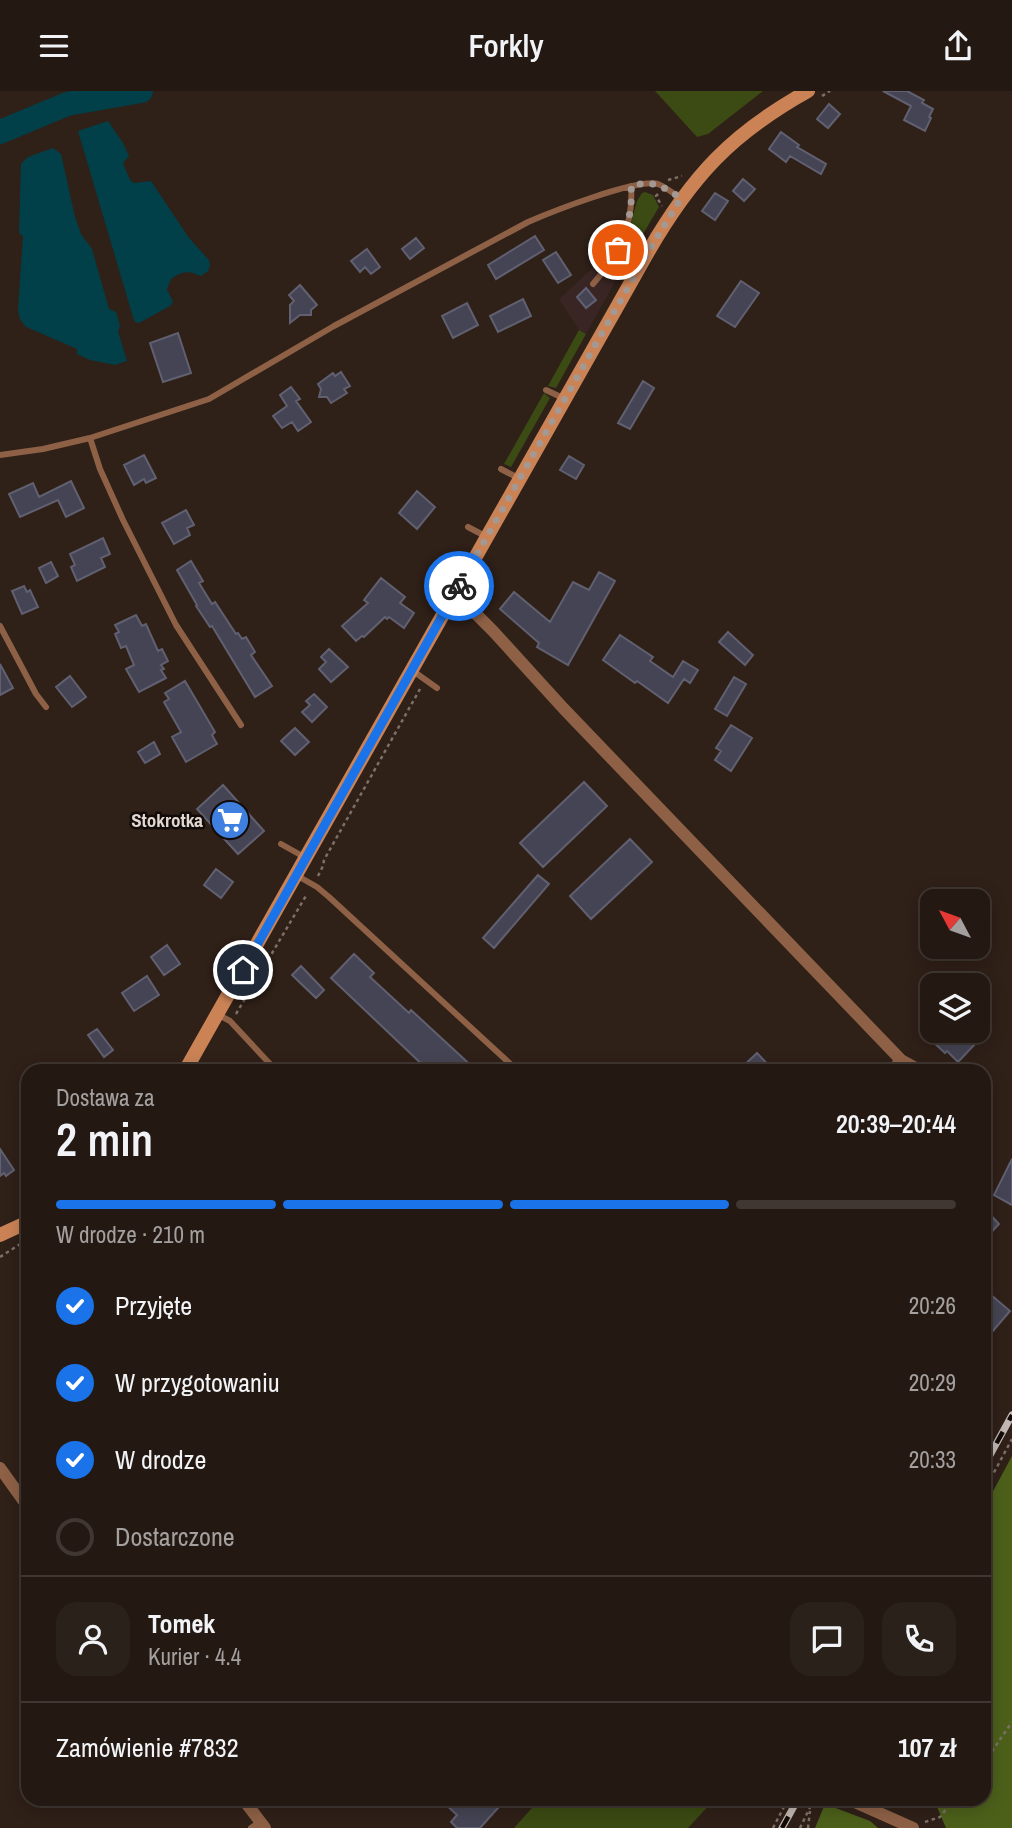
<!DOCTYPE html>
<html lang="pl">
<meta charset="utf-8">
<style>
body{margin:0;font-family:"Archivo Narrow",sans-serif;background:#2b211b;color:#f1f3f6;height:100vh;display:flex;flex-direction:column;font-size:26px;white-space:nowrap}
*{box-sizing:border-box;margin:0}
p{font-size:23px;color:#a3a09f}
.icon{flex:none;width:38px;height:38px;fill:none;stroke:currentColor;stroke-width:2;stroke-linecap:round;stroke-linejoin:round}
.map{position:relative;flex:1;overflow:hidden}
.drawer{position:absolute;left:21px;top:973px;width:970px;height:742px;display:flex;flex-direction:column;background:#231812;border-radius:21px;box-shadow:0 4px 18px #0003,0 0 0 2px #403732}
.drawer>*{flex:none}
.needle{width:46px;rotate:311deg}
.buttons{position:absolute;left:920px;top:798px;display:grid;gap:14px}
.buttons a{display:grid;place-items:center;width:70px;height:70px;border-radius:14px;background:#231812;box-shadow:0 4px 18px #0003,0 0 0 2px #403732;font-size:35px}
.pin{position:absolute;display:grid;place-items:center;width:60px;height:60px;color:#fff;margin:-30px;border:4px solid #fff;border-radius:50%;box-shadow:0 2px 7px #0007}
.courier{position:absolute;display:grid;place-items:center;width:70px;height:70px;margin:-35px;border:5px solid #1a73e8;border-radius:50%;background:#fff;color:#222;box-shadow:0 2px 9px #0007}
.summary em{font-style:normal;font-weight:600}
.summary div{display:flex;flex-direction:column-reverse}
.summary{display:flex;align-items:center;justify-content:space-between;height:119px;padding:0 35px}
h1{font-size:46px;font-weight:600;line-height:52px}
.bar{display:grid;grid-template-columns:repeat(4,1fr);gap:10px 7px;align-content:center;height:84px;padding:0 35px}
.bar i{height:9px;border-radius:5px;background:#403732}
.bar .current{background:#1a73e8}
.bar p{grid-column:span 4}
.line{display:flex;align-items:center;gap:18px;padding:0 35px;border-top:2px solid #403732}
.line div{flex:1}
.round{display:grid;place-items:center;flex:none;width:74px;height:74px;border-radius:21px;background:#2b211b}
ol{padding:0 35px;list-style:none}
li{display:flex;align-items:center;gap:21px;height:77px}
li p{margin-inline-start:auto}
li .icon{padding:7px;border-radius:50%;background:#1a73e8;color:#fff;stroke-width:4}
li:last-child{color:#a3a09f}
li i{width:38px;height:38px;border:4px solid #403732;border-radius:50%}
header{display:flex;justify-content:space-between;align-items:center;height:91px;padding:0 35px;background:#231812;font-size:32px;font-weight:600}
.map>svg:first-child{display:block}
</style>
<header><svg class="icon" aria-label="menu" viewBox="0 0 24 24"><path d="M4 6h16M4 12h16M4 18h16"/></svg>Forkly<svg class="icon" aria-label="share" viewBox="0 0 24 24"><path d="M12 15V3M7 8l5-5 5 5M5 13v7h14v-7"/></svg></header>
<div class="map">
<svg width="1012" height="1737" viewBox="0 0 1012 1737">
<rect width="100%" height="100%" fill="#2f2018"/>
<path fill="#392524" d="M 598,172 L 617,187 L 586,243 L 579,239 L 559,208 Z"/>
<path fill="#3b4b13" d="M 655,0 L 763,0 L 708,43 L 697,46 Z
M 645,101 L 653,104 L 659,116 L 617,187 L 609,180 L 625,154 L 637,110 L 642,102 Z
M 579,239 L 586,243 L 556,297 L 548,295 Z
M 544,302 L 550,307 L 511,376 L 504,373 Z
M 540,1708 L 708,1708 L 712,1711 L 688,1737 L 514,1737 Z"/>
<path fill="#4d601a" d="M 1012,1365 L 1012,1737 L 946,1737 L 935,1711 L 931,1708 L 984,1708 L 984,1417 Z
M 825,1713 L 870,1730 L 878,1737 L 815,1737 Z"/>
<path fill="#014049" d="M 108,30 L 123,52 L 129,65 L 123,72 L 130,89 L 134,92 L 151,90 L 189,147 L 209,169 L 210,175 L 208,180 L 201,185 C 188,179 182,180 171,188 L 167,198 L 173,211 L 170,215 L 139,232 L 135,231 L 133,226 L 78,40 Z
M 53,57 L 61,63 L 75,126 L 81,143 L 92,158 L 109,218 L 116,221 L 120,235 L 118,240 L 127,270 L 115,274 L 90,269 L 77,263 L 77,258 L 31,238 L 25,235 L 20,228 L 18,219 L 23,145 L 19,142 L 21,73 L 28,66 Z"/>
<g fill="none" stroke-linecap="round" stroke-linejoin="round">
<path stroke="#014049" stroke-width="24" d="M 0,41 L 67,13 L 141,0"/>
</g>
<path fill="#444454" stroke="#606071" stroke-width="2" d="M 883,0 L 907,0 L 924,9 L 922,12 L 933,18 L 929,26 L 931,27 L 925,40 L 904,29 L 911,15 Z
M 829,13 L 840,23 L 828,37 L 817,28 Z
M 781,41 L 799,54 L 797,56 L 826,73 L 821,83 L 790,65 L 786,71 L 769,58 Z
M 743,88 L 755,98 L 744,110 L 733,100 Z
M 715,102 L 728,110 L 715,129 L 702,120 Z
M 535,145 L 544,159 L 496,188 L 488,174 Z
M 416,147 L 424,157 L 410,168 L 402,158 Z
M 367,158 L 380,176 L 371,183 L 365,176 L 360,181 L 351,170 Z
M 556,161 L 571,184 L 558,192 L 543,169 Z
M 741,190 L 759,202 L 735,236 L 717,225 Z
M 300,194 L 317,214 L 311,219 L 311,224 L 300,224 L 290,232 L 290,214 L 294,210 L 289,204 Z
M 586,197 L 596,209 L 586,217 L 577,206 Z
M 523,208 L 531,225 L 498,241 L 490,225 Z
M 467,212 L 478,234 L 453,247 L 442,225 Z
M 178,242 L 191,282 L 163,291 L 150,252 Z
M 341,281 L 350,295 L 344,298 L 347,302 L 331,312 L 327,306 L 319,306 L 321,298 L 318,293 L 333,282 L 335,285 Z
M 643,290 L 654,297 L 630,338 L 618,332 Z
M 291,296 L 300,308 L 296,310 L 311,331 L 298,340 L 292,331 L 282,337 L 273,325 L 287,315 L 280,304 Z
M 144,364 L 156,387 L 146,392 L 144,388 L 134,394 L 124,374 Z
M 569,365 L 584,374 L 576,388 L 560,379 Z
M 71,390 L 84,417 L 66,426 L 58,409 L 20,426 L 9,403 L 33,392 L 39,406 Z
M 417,400 L 435,416 L 417,438 L 399,422 Z
M 186,419 L 194,434 L 187,437 L 190,444 L 174,453 L 162,432 Z
M 103,447 L 110,463 L 101,467 L 105,476 L 77,490 L 71,476 L 75,474 L 70,463 Z
M 191,470 L 203,490 L 199,492 L 212,513 L 215,511 L 236,543 L 238,542 L 242,548 L 246,546 L 255,561 L 251,564 L 272,595 L 255,606 L 212,535 L 210,536 L 196,515 L 197,514 L 177,479 Z
M 51,471 L 58,485 L 46,492 L 39,477 Z
M 599,481 L 615,490 L 568,574 L 537,556 L 539,552 L 500,518 L 514,501 L 550,531 L 573,491 L 589,499 Z
M 381,487 L 405,506 L 400,512 L 414,522 L 404,537 L 389,526 L 387,528 L 385,526 L 364,546 L 362,545 L 356,550 L 342,535 L 368,512 L 364,509 Z
M 24,495 L 27,501 L 30,499 L 38,516 L 22,523 L 12,500 Z
M 136,524 L 142,535 L 146,533 L 158,560 L 162,558 L 168,570 L 161,574 L 164,578 L 161,579 L 166,587 L 139,601 L 126,578 L 134,574 L 126,555 L 121,557 L 115,543 L 119,541 L 115,534 Z
M 728,541 L 753,564 L 745,574 L 719,551 Z
M 620,544 L 653,566 L 650,570 L 673,586 L 683,570 L 698,579 L 690,592 L 684,588 L 668,612 L 637,590 L 635,592 L 603,569 Z
M 329,558 L 348,576 L 331,591 L 319,578 L 326,571 L 321,566 Z
M 0,573 L 13,597 L 0,604 Z
M 70,585 L 86,606 L 72,616 L 56,596 Z
M 734,586 L 746,593 L 727,625 L 715,618 Z
M 185,590 L 215,641 L 212,644 L 217,653 L 186,671 L 172,646 L 181,641 L 164,611 L 169,608 L 165,602 Z
M 314,603 L 327,616 L 312,631 L 302,621 L 310,614 L 306,610 Z
M 731,634 L 752,647 L 731,680 L 715,669 L 721,660 L 716,657 Z
M 295,637 L 309,651 L 295,664 L 281,650 Z
M 154,651 L 160,663 L 145,672 L 138,661 Z
M 584,691 L 607,715 L 543,776 L 520,752 Z
M 223,694 L 264,740 L 238,763 L 197,718 Z
M 630,748 L 652,771 L 591,828 L 570,805 Z
M 216,778 L 233,791 L 221,807 L 204,794 Z
M 538,784 L 549,793 L 494,857 L 483,847 Z
M 167,854 L 180,873 L 164,884 L 151,866 Z
M 354,863 L 374,882 L 370,886 L 409,922 L 411,919 L 477,980 L 429,980 L 331,887 Z
M 301,875 L 324,899 L 316,907 L 292,884 Z
M 147,885 L 159,904 L 134,920 L 122,902 Z
M 97,938 L 113,959 L 104,966 L 88,944 Z
M 938,940 L 974,940 L 969,945 L 976,952 L 958,971 L 947,960 L 945,962 L 930,948 Z
M 757,962 L 774,980 L 738,980 Z
M 0,1058 L 14,1079 L 6,1085 L 4,1082 L 0,1085 Z
M 1012,1068 L 1012,1114 L 994,1104 Z
M 984,1117 L 999,1133 L 984,1149 Z
M 984,1198 L 1010,1220 L 992,1241 L 984,1234 Z
M 440,1708 L 506,1708 L 480,1737 L 457,1737 L 451,1731 L 457,1724 Z"/>
<g fill="none" stroke-linecap="round" stroke-linejoin="round">
<path stroke="#7d7069" stroke-width="2.5" stroke-dasharray="3.5 3.5" stroke-linecap="butt" d="M 822,5 L 830,0
M 668,89 L 682,85
M 658,103 L 656,105 L 662,115
M 318,785 L 323,775 L 324,769 L 420,598
M 236,923 L 307,803
M 0,1166 L 28,1148
M 984,1400 L 1012,1348
M 984,1672 L 1012,1631
M 925,1731 L 940,1726 L 954,1708
M 773,1737 L 788,1708
M 800,1737 L 814,1708
M 808,1737 L 810,1720"/>
<path stroke="#8e6146" stroke-width="6" d="M 593,193 C 618,164 634,135 631,95
M 546,299 L 565,308
M 90,347 L 100,378 L 123,429 L 176,534 L 241,634
M 0,364 L 43,358 L 90,347 L 209,308 L 334,235 L 528,131 C 551,121 637,87 658,93 C 666,96 674,103 681,108
M 501,378 L 520,388
M 468,436 L 487,446
M 448,472 L 465,481
M 0,535 L 36,603 L 46,616
M 413,580 L 437,597
M 281,753 L 306,767
M 296,784 L 317,796 L 329,806 L 518,980
M 219,924 L 230,930 L 270,973
M 251,1737 L 260,1731"/>
<path stroke="#8e6146" stroke-width="12" d="M 454,504 L 463,510 L 493,540 L 564,618 L 901,969 L 892,980
M 901,969 L 921,980
M 0,1377 L 28,1416
M 243,1708 L 265,1737
M 848,1708 L 913,1737"/>
<path stroke="#cb8356" stroke-width="14" d="M 185,980 L 648,161 C 692,85 731,43 808,0
M 0,1144 L 28,1131"/>
<g stroke="#c3b8b3" stroke-width="7">
<path id="rail" d="M 984,1375 L 1012,1324
M 782,1737 L 798,1708"/>
</g>
<use href="#rail" stroke="#120b08" stroke-width="4.5" stroke-dasharray="13" stroke-linecap="butt"/>
</g>
<g fill="none" stroke-linecap="round" stroke-linejoin="round">
<path stroke="#a39892" stroke-width="7" stroke-dasharray="0 12.6" d="M 459,495 L 648,161 L 681,107 C 662,95 654,89 631,95 C 633,117 627,139 618,159"/>
<path stroke="#1a73e8" stroke-width="9" d="M 243,879 L 459,495"/>
</g>
<defs>
<g id="supermarket-disc" transform="scale(2.0125)"><circle r="9.5" fill="#3f7fe0" stroke="#120b08"/><path d="M-6-5.5h2.5l.6 2H6L4.5 2H-2.5L-4.4-4H-6ZM-1.5 3.2a1.3 1.3 0 1 0 .1 0ZM3 3.2a1.3 1.3 0 1 0 .1 0Z" fill="#fff"/></g>
</defs>
<g fill-rule="evenodd">
<use href="#supermarket-disc" x="230" y="729"/>
</g>
<g text-anchor="middle" stroke-width="5" stroke-linejoin="round" paint-order="stroke">
<g font-size="19" font-weight="bold" fill="#e2d8d3" stroke="#120b08" text-anchor="end">
<text x="203" y="736">Stokrotka</text>
</g>
</g>
</svg>
<div class="buttons">
<a><svg class="needle" viewBox="-14 -14 28 28"><path d="M0-13l5 13h-10z" fill="#e53935"/><path d="M0 13l5-13h-10z" fill="#a3a09f"/></svg></a>
<a><svg class="icon" aria-label="layers" viewBox="0 0 24 24"><path d="M12 4l9 5-9 5-9-5zM3 14l9 5 9-5"/></svg></a>
</div>
<div class="pin" style="left:618px;top:159px;background:#ea580c"><svg class="icon" aria-label="bag" viewBox="0 0 24 24"><path d="M5 8h14l-1 12H6zM9 8a3 3 0 0 1 6 0"/></svg></div>
<div class="pin" style="left:243px;top:879px;background:#1f2937"><svg class="icon" aria-label="home" viewBox="0 0 24 24"><path d="M3 11l9-7 9 7M6 9v11h12V9"/></svg></div>
<div class="courier" style="left:459px;top:495px"><svg class="icon" aria-label="bike" viewBox="0 0 24 24"><circle cx="6" cy="16" r="4"/><circle cx="18" cy="16" r="4"/><path d="M6 16l4-8h5l3 8M10 8l3 8H6M13 5h3"/></svg></div>
<section class="drawer">
<div class="summary"><div><h1>2 min</h1><p>Dostawa za</p></div><em>20:39–20:44</em></div>
<div class="bar"><i class="current"></i><i class="current"></i><i class="current"></i><i></i><p>W drodze · 210 m</p></div>
<ol>
<li><svg class="icon" aria-label="check" viewBox="0 0 24 24"><path d="M5 12l5 5 9-10"/></svg>Przyjęte<p>20:26</p></li>
<li><svg class="icon" aria-label="check" viewBox="0 0 24 24"><path d="M5 12l5 5 9-10"/></svg>W przygotowaniu<p>20:29</p></li>
<li><svg class="icon" aria-label="check" viewBox="0 0 24 24"><path d="M5 12l5 5 9-10"/></svg>W drodze<p>20:33</p></li>
<li><i></i>Dostarczone</li>
</ol>
<div class="line" style="height:126px"><a class="round"><svg class="icon" aria-label="person" viewBox="0 0 24 24"><circle cx="12" cy="8" r="4"/><path d="M4 21q1-7 8-7t8 7"/></svg></a><div><b>Tomek</b><p>Kurier · 4.4</p></div><a class="round"><svg class="icon" aria-label="chat" viewBox="0 0 24 24"><path d="M4 5h16v11H9l-5 4z"/></svg></a><a class="round"><svg class="icon" aria-label="phone" viewBox="0 0 24 24"><path d="M5 4h4l2 5-3 2q2 4 5 5l2-3 5 2v4C11 20 4 13 5 4z"/></svg></a></div>
<div class="line" style="height:91px"><div>Zamówienie #7832</div><b>107 zł</b></div>
</section>
</div>
